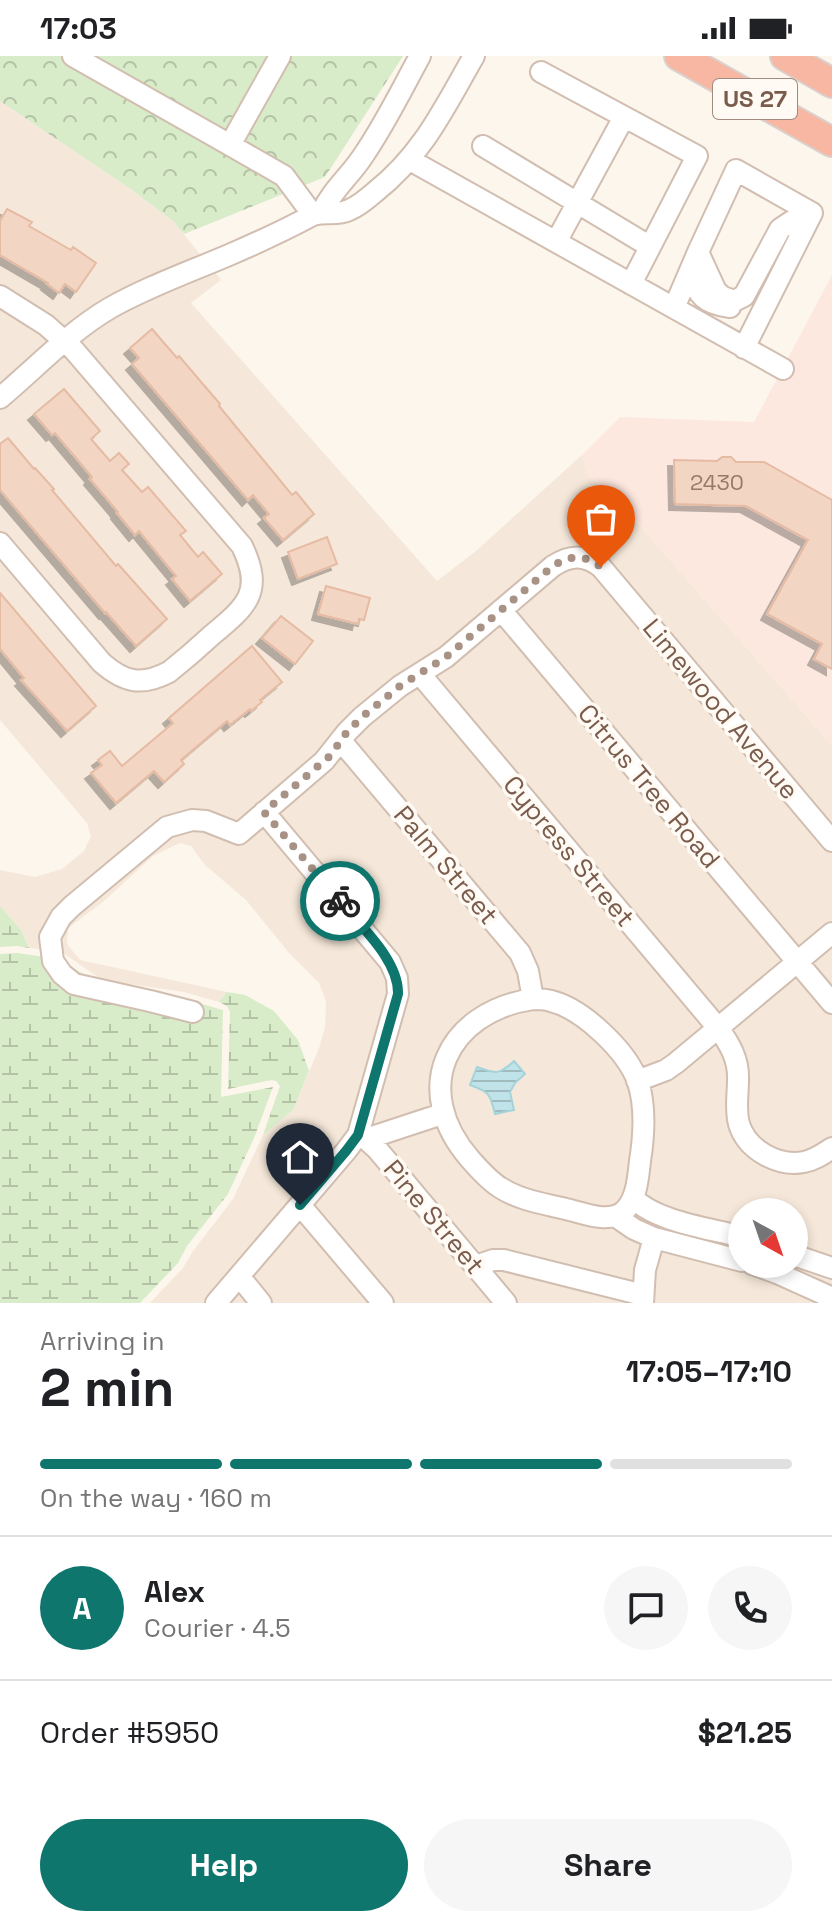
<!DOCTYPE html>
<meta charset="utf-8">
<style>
body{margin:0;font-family:"Space Grotesk",sans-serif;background:#f6f6f6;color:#202124;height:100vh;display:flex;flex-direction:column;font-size:30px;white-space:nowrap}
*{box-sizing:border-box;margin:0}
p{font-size:26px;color:#757577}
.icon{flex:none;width:44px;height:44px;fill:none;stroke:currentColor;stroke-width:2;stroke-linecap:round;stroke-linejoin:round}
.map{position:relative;height:1247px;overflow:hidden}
.side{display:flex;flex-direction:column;background:#fff;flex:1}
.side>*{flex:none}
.needle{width:52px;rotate:140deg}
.controls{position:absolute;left:728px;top:1142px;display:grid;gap:16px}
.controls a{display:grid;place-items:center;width:80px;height:80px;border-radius:50%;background:#fff;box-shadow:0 4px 12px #0003;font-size:40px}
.pin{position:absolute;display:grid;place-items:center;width:68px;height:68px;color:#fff;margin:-82px -34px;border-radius:50% 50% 50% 0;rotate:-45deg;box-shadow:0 0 8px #0007}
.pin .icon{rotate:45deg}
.courier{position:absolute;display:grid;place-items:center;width:80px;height:80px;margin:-40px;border:6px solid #0f766e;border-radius:50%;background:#fff;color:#222;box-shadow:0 2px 10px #0007}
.headline em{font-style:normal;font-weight:800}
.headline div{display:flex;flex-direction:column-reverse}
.headline{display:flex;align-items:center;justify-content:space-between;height:136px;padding:0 40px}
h1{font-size:52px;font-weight:800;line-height:60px}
.bar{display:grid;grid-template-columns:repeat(4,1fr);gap:12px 8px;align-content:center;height:96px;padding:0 40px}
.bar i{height:10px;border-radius:6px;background:#e0e0e0}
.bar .selected{background:#0f766e}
.bar p{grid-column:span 4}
.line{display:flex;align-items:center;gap:20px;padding:0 40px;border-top:2px solid #e0e0e0}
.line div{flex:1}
.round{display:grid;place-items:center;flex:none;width:84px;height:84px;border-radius:42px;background:#f6f6f6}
.cta{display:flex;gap:16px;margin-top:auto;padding:16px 40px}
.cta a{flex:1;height:92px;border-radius:48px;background:#0f766e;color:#fff;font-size:32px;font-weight:800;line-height:92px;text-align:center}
.cta a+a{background:#f6f6f6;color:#202124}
.status{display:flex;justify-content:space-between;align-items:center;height:56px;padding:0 40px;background:#fff;direction:ltr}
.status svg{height:22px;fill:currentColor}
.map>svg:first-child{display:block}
</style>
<div class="status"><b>17:03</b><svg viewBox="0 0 49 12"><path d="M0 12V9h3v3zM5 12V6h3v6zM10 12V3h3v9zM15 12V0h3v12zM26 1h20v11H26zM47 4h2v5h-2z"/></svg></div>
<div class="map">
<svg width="832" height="1247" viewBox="0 0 832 1247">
<defs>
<pattern id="forest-crowns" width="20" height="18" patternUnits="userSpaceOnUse" patternTransform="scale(2)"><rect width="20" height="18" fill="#d8ecc9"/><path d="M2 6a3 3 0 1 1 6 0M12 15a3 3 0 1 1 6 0" fill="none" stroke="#b4c2a5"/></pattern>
<pattern id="wetland-marsh" width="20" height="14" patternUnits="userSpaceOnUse" patternTransform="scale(2)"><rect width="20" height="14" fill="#d8ecc9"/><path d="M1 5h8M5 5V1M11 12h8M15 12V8" fill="none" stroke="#b4c2a5"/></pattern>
<pattern id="water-rules" width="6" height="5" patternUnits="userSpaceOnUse" patternTransform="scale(2)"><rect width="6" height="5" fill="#bfe3e8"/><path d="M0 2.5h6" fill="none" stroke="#a0bbbe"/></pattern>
<filter id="shadow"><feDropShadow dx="-6" dy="6" stdDeviation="0" flood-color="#0004"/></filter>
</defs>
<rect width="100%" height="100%" fill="#fdf6ec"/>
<path fill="#f5e8da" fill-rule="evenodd" d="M 0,45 L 132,134 L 173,165 L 221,224 L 191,247 L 437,525 L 476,495 L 582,399 L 588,419 L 615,441 L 832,689 L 832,1247 L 150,1247 L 183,1212 L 193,1195 L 233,1143 L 263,1079 L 293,1054 L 319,992 L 325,971 L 326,945 L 319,927 L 289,897 L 246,844 L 205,809 L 191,790 L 180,787 L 153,800 L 103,846 L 68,872 L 67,888 L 80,904 L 227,936 L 219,946 L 184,936 L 102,924 L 62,896 L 29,892 L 21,874 L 0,850 L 0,814 L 35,821 L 62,813 L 84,795 L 91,780 L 87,767 L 0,664 ZM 742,1156 L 794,1156 L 794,1208 L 742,1208 Z"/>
<path fill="#fde8e0" d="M 832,219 L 832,689 L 615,441 L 588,419 L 582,399 L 620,361 L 754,366 Z"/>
<path fill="url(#forest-crowns)" d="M 0,0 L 403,0 L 325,121 L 184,178 L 173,165 L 132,134 L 0,45 Z"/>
<path fill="url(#wetland-marsh)" d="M 0,850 L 21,874 L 29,892 L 17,890 L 0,891 Z
M 17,897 L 60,903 L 101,930 L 184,943 L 223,954 L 221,1041 L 273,1031 L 254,1082 L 228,1138 L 187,1190 L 178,1207 L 140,1247 L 0,1247 L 0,898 Z
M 227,936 L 245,939 L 274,955 L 298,984 L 309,1015 L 293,1054 L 263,1079 L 280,1030 L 276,1025 L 271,1024 L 228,1033 L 230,956 L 227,950 L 219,946 Z"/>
<path fill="url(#water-rules)" stroke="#a5d3da" stroke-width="2" d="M 514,1005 L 525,1018 L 515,1027 L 510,1036 L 514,1054 L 495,1058 C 490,1038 490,1036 470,1029 L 477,1011 C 496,1018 499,1019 514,1005 Z"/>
<path fill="#f3d5c3" stroke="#e6bba3" stroke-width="2" filter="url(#shadow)" d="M 7,153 L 32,166 L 29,170 L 71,194 L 73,191 L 96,207 L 76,236 L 65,228 L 59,237 L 47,228 L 48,227 L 0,199 L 0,165 Z
M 152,273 L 177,302 L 179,300 L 220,348 L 219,350 L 292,439 L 296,436 L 314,458 L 283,484 L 264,462 L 269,458 L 253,439 L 248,444 L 132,308 L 139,302 L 130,292 Z
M 64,333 L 100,375 L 91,383 L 110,405 L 119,397 L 129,408 L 122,414 L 142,436 L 148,431 L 186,475 L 180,479 L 198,501 L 203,496 L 222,518 L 190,545 L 172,523 L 176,520 L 139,475 L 135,479 L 117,457 L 118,456 L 90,423 L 92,421 L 55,377 L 52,379 L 34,358 Z
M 8,382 L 34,413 L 35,412 L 54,433 L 52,434 L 116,510 L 118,508 L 167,563 L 136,590 L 106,556 L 105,557 L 0,434 L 0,388 Z
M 722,401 L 731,401 L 736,406 L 764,406 L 832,444 L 832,613 L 814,603 L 822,588 L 767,558 L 808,484 L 746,450 L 675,448 L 674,404 L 717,405 Z
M 327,481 L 337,508 L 298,523 L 288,496 Z
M 326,530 L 370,542 L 364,564 L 359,563 L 358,568 L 318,558 Z
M 0,537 L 96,650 L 67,675 L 21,624 L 24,622 L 0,593 Z
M 281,560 L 313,585 L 295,608 L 262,582 Z
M 252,590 L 282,626 L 260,644 L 262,646 L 251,655 L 250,653 L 230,669 L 227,665 L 181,704 L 184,708 L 164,726 L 154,715 L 116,747 L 91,717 L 102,709 L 98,704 L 110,695 L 122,710 L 173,667 L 169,662 Z"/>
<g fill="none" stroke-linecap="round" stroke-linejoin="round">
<g stroke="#d1beb0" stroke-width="24">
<path id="minor" d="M 73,0 L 230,89
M 280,0 L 230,89 L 284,120 L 313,159
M 541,16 L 697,100 L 631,228
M 483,90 L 649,190
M 410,104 L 783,313
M 322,156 C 332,134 350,120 363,100 C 385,68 402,33 420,0
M 556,186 L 624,61
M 698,196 L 716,235 L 723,241 L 734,245 L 744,240 L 780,173 L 792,165 L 808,164
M 690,215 C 697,239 704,248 730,251
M 0,240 L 46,269 L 73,293 L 242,490 C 264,536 247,550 212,579 C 198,592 184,604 169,616 C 142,630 125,627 102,607 L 0,487
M 674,252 L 698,196 L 736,114 L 812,157 L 744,292
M 0,342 C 36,312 69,276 110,252 C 147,231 189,216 229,199 C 257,187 285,174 313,159 C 325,155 337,160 349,154 C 359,150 367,143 375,136 C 423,98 444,52 474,0
M 501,554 L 832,947
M 420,618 L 718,972 C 730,988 739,1004 738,1024 C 738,1039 735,1053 739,1068 C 747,1094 778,1111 804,1106 C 815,1104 823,1098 832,1092
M 341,685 L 520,897 L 528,915 L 533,943
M 533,943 C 539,943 545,943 551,945 C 583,953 627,995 638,1026 C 646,1051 644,1080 640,1105 C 638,1122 637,1144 623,1156 C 608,1167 586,1158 570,1154 C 547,1148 521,1145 501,1132 C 489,1125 479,1113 470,1103 C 410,1034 446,956 533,943 Z
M 193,956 L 150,945 L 74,928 L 62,918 L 53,905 L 50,881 L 61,861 L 72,850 L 167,771 L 192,764 L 206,765 L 239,778 L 324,705 L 347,676 L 362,661 L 400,630 L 446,601 L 553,510 C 570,499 584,498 601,511 L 832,785
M 637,1025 L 666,1014 L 676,1007 L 832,877
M 358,1079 L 366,1083 L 377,1093 L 506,1247
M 366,1083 L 442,1058
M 633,1142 C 657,1166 709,1172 742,1181
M 300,1149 L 383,1247
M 615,1160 L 634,1173 L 654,1182 L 742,1205
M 794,1199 L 832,1212
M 752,1208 L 777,1217 L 826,1239
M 476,1210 L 493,1204 L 504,1204 L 643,1239
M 239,1220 L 261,1247
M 216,1247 L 346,1095 L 358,1079 L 398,938 L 397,922 L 390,906 L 264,756
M 643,1247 L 645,1214 L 654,1182"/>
</g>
<g stroke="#dad1cd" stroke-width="32">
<path id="highway" d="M 679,0 L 832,86
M 785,0 L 832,27"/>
</g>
<use href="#minor" stroke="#fff" stroke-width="20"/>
<use href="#highway" stroke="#f7b7a3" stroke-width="28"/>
</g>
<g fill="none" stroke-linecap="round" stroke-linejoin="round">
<path stroke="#a89285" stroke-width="8" stroke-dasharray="0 14.4" d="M 340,845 L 264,756 L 330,700 L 347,676 L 362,661 L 400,630 L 446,601 L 553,510 C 570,499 584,498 601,511"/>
<path stroke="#0f766e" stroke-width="10" d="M 300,1149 L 346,1095 L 358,1079 L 398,938 C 399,904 361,871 340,845"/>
</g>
<g text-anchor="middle" stroke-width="7" stroke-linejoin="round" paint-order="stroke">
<g font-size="22" fill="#987a6a">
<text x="717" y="434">2430</text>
</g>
<rect fill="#fffaf3" stroke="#a28b7f" stroke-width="2" x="713" y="23" width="84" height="40" rx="6"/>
<g font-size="24" font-weight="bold" fill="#7a5c4d">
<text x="755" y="51">US 27</text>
</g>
<g font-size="26" fill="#7a5c4d" stroke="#fffaf3">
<text transform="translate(721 653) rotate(50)" y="9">Limewood Avenue</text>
<text transform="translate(649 730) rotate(50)" y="9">Citrus Tree Road</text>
<text transform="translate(569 795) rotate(50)" y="9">Cypress Street</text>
<text transform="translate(446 809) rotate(50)" y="9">Palm Street</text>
<text transform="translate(434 1161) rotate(50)" y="9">Pine Street</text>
</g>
</g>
</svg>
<div class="controls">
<a><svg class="needle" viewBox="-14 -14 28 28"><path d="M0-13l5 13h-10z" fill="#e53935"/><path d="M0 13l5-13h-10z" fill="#757577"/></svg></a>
</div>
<div class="pin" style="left:601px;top:511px;background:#ea580c"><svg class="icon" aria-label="bag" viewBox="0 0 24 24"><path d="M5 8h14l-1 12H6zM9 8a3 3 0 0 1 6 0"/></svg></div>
<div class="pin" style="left:300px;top:1149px;background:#1f2937"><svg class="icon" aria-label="home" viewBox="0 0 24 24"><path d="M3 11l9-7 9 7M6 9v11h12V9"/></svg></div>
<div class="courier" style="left:340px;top:845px"><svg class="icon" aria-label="bike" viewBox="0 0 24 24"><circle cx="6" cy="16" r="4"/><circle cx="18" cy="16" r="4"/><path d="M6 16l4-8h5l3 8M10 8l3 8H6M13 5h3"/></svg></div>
</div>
<section class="side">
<div class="headline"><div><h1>2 min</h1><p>Arriving in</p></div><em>17:05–17:10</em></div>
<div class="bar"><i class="selected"></i><i class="selected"></i><i class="selected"></i><i></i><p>On the way · 160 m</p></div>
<div class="line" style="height:144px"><b class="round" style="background:#0f766e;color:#fff">A</b><div><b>Alex</b><p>Courier · 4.5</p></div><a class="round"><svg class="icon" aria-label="chat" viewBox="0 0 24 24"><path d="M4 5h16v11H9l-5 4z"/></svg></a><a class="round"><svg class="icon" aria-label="phone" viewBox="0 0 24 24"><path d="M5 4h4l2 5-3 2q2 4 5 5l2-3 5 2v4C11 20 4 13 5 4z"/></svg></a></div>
<div class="line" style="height:104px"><div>Order #5950</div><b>$21.25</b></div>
<div class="cta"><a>Help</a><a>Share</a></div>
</section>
